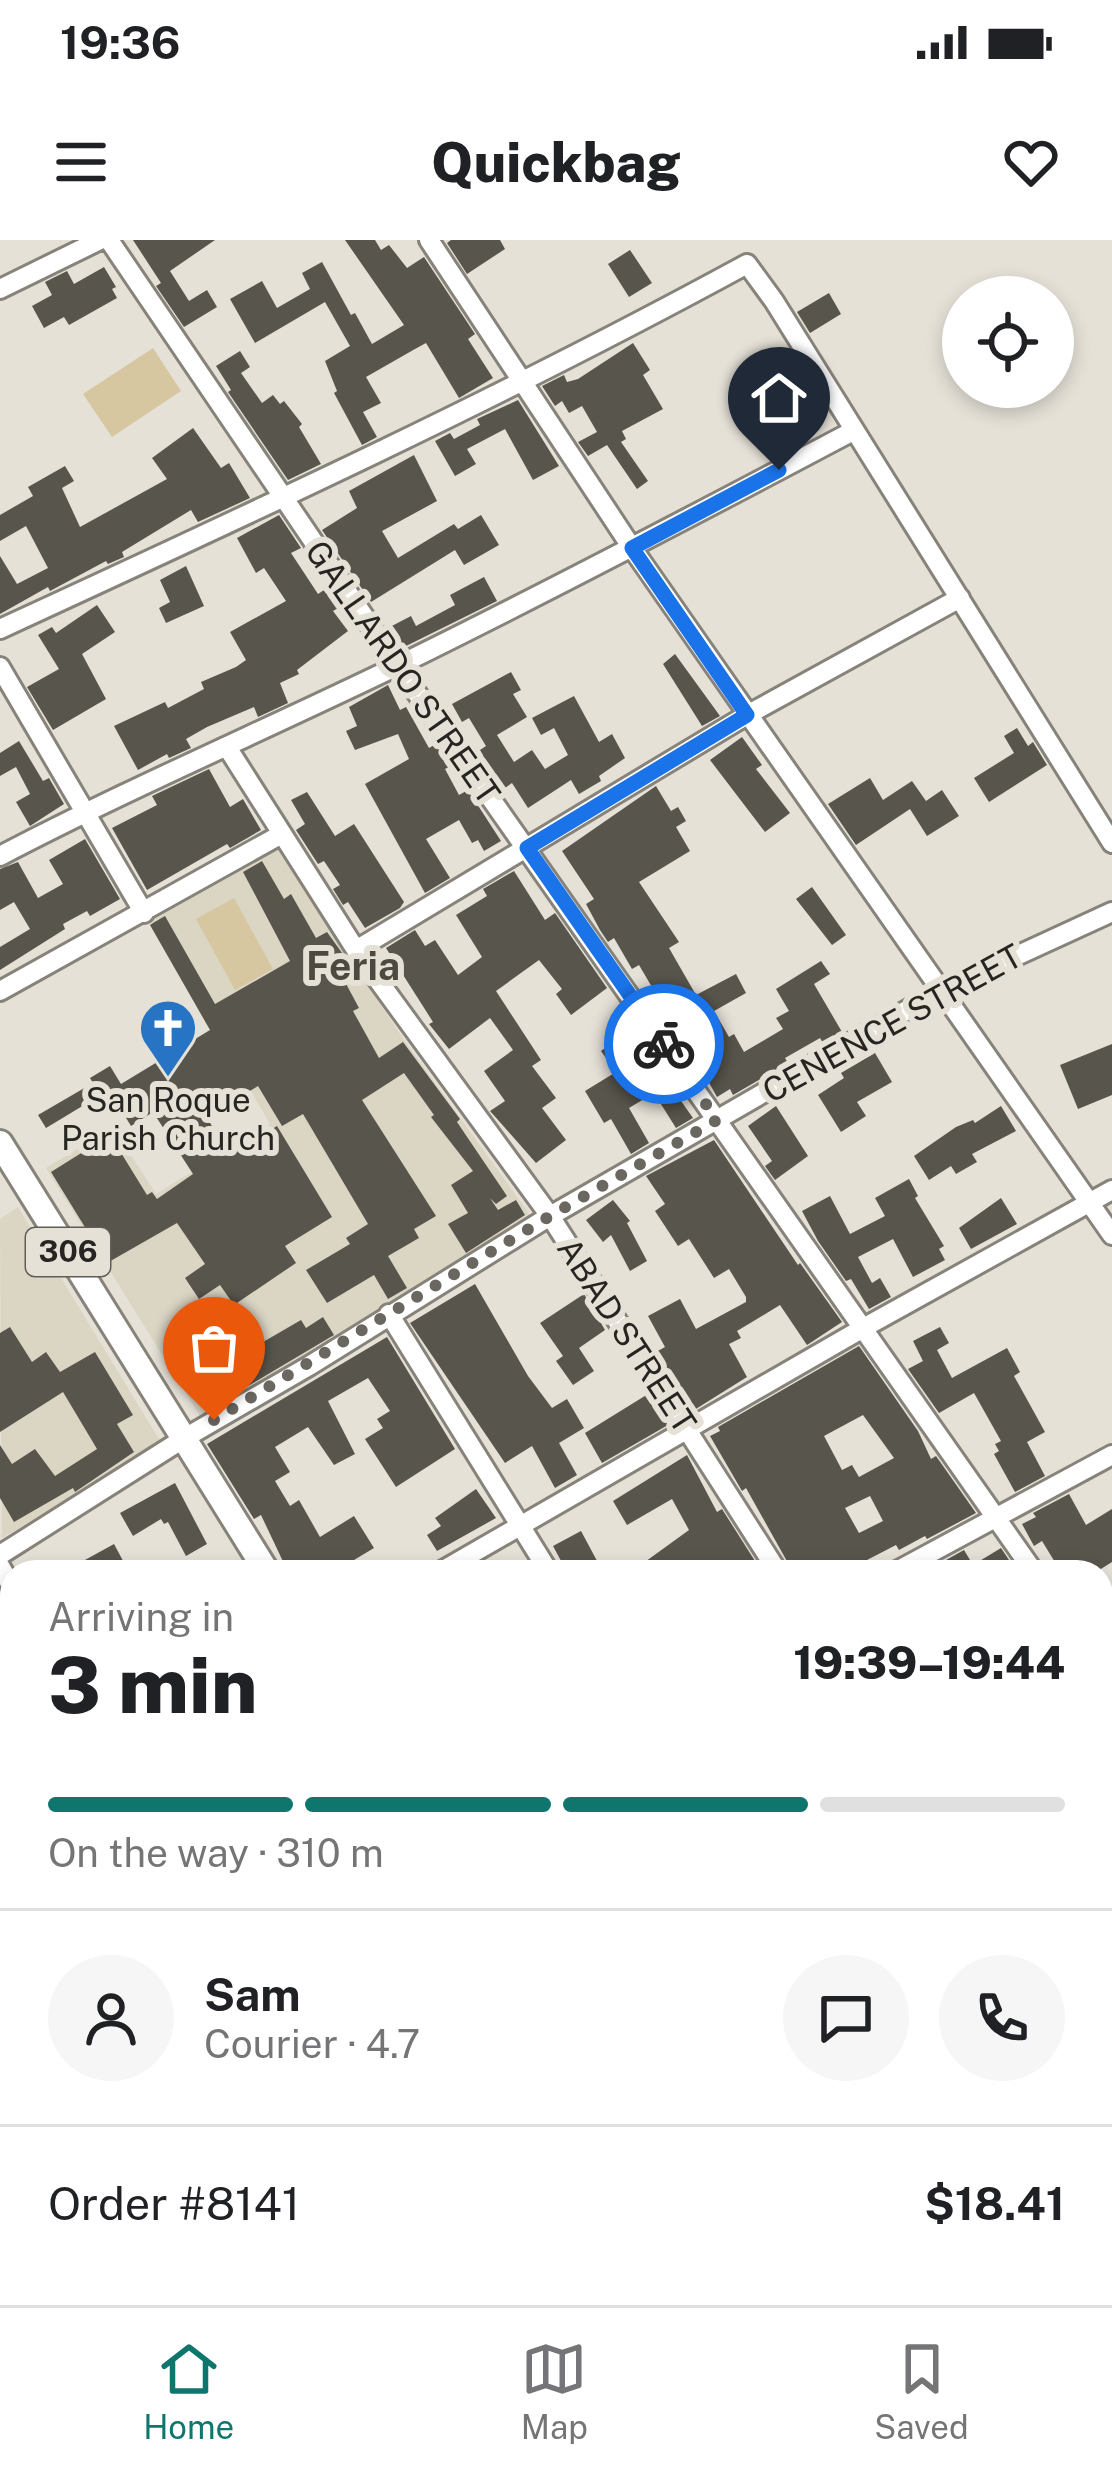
<!DOCTYPE html>
<meta charset="utf-8">
<style>
body{margin:0;font-family:"Public Sans",sans-serif;background:#f6f6f6;color:#202124;height:100vh;display:flex;flex-direction:column;font-size:45px;white-space:nowrap}
*{box-sizing:border-box;margin:0}
p{font-size:39px;color:#757577}
.icon{flex:none;width:66px;height:66px;fill:none;stroke:currentColor;stroke-width:2;stroke-linecap:round;stroke-linejoin:round}
.map{position:relative;flex:1;overflow:hidden}
.details{position:absolute;left:0px;top:1320px;width:1113px;height:747px;display:flex;flex-direction:column;background:#fff;border-radius:36px 36px 0 0;box-shadow:0 6px 18px #0003}
.details>*{flex:none}
.fabs{position:absolute;left:942px;top:36px;display:grid;gap:24px}
.fabs a{display:grid;place-items:center;width:132px;height:132px;border-radius:50%;background:#fff;box-shadow:0 6px 18px #0003;font-size:60px}
.pin{position:absolute;display:grid;place-items:center;width:102px;height:102px;color:#fff;margin:-123px -51px;border-radius:50% 50% 50% 0;rotate:-45deg;box-shadow:0 0 12px #0007}
.pin .icon{rotate:45deg}
.courier{position:absolute;display:grid;place-items:center;width:120px;height:120px;margin:-60px;border:9px solid #1a73e8;border-radius:50%;background:#fff;color:#222;box-shadow:0 3px 15px #0007}
.headline em{font-style:normal;font-weight:800}
.headline div{display:flex;flex-direction:column-reverse}
.headline{display:flex;align-items:center;justify-content:space-between;height:204px;padding:0 48px}
h1{font-size:78px;font-weight:800;line-height:90px}
.bar{display:grid;grid-template-columns:repeat(4,1fr);gap:18px 12px;align-content:center;height:144px;padding:0 48px}
.bar i{height:15px;border-radius:9px;background:#e0e0e0}
.bar .current{background:#0f766e}
.bar p{grid-column:span 4}
.line{display:flex;align-items:center;gap:30px;padding:0 48px;border-top:3px solid #e0e0e0}
.line div{flex:1}
.round{display:grid;place-items:center;flex:none;width:126px;height:126px;border-radius:63px;background:#f6f6f6}
.status{display:flex;justify-content:space-between;align-items:center;height:84px;padding:0 60px;background:#fff;direction:ltr}
.status svg{height:33px;fill:currentColor}
header{display:flex;justify-content:space-between;align-items:center;height:156px;padding:0 48px;background:#fff;font-size:54px;font-weight:800}
.tab-bar{display:flex;justify-content:space-around;align-items:center;height:168px;border-top:3px solid #e0e0e0;background:#fff;font-size:33px;color:#757577}
.tab-bar a{display:grid;justify-items:center;gap:6px}
.tab-bar .current{color:#0f766e}
.map>svg:first-child{display:block}
</style>
<div class="status"><b>19:36</b><svg viewBox="0 0 49 12"><path d="M0 12V9h3v3zM5 12V6h3v6zM10 12V3h3v9zM15 12V0h3v12zM26 1h20v11H26zM47 4h2v5h-2z"/></svg></div>
<header><svg class="icon" aria-label="menu" viewBox="0 0 24 24"><path d="M4 6h16M4 12h16M4 18h16"/></svg>Quickbag<svg class="icon" aria-label="heart" viewBox="0 0 24 24"><path d="M12 20l-8-8c-3-5 5-10 8-4 3-6 11-1 8 4z"/></svg></header>
<div class="map">
<svg width="1112" height="2065" viewBox="0 0 1112 2065">
<rect width="100%" height="100%" fill="#e5e1d7"/>
<path fill="#dbd5c4" d="M 275,604 L 404,800 L 531,976 L 202,1179 L 46,928 L 113,887 L 156,954 L 270,884 L 150,678 Z
M 18,967 L 162,1204 L 2,1298 L 0,979 Z"/>
<path fill="#d6c7a1" d="M 153,108 L 181,151 L 112,197 L 83,154 Z
M 234,658 L 273,729 L 235,750 L 196,679 Z"/>
<path fill="#58554c" fill-rule="evenodd" d="M 133,0 L 215,0 L 170,31 L 189,61 L 207,50 L 217,67 L 184,87 L 156,46 L 161,43 Z
M 345,0 L 375,0 L 381,10 L 389,5 L 407,28 L 424,17 L 475,94 L 468,99 L 493,138 L 459,158 L 426,103 L 415,109 L 366,137 L 381,163 L 363,172 L 377,197 L 362,205 L 334,153 L 337,151 L 325,121 L 350,106 L 325,62 L 255,103 L 230,59 L 262,41 L 277,68 L 310,49 L 302,33 L 322,22 L 351,75 L 355,73 L 372,104 L 404,85 Z
M 451,0 L 500,0 L 505,9 L 467,34 L 447,3 Z
M 630,10 L 652,43 L 629,57 L 608,24 Z
M 104,27 L 116,47 L 112,49 L 117,58 L 69,85 L 64,77 L 44,88 L 32,66 L 52,55 L 45,42 L 67,31 L 74,44 Z
M 829,53 L 841,74 L 810,93 L 797,72 Z
M 633,103 L 650,130 L 643,135 L 663,169 L 622,191 L 626,199 L 621,202 L 648,241 L 637,249 L 607,205 L 588,216 L 578,202 L 597,192 L 582,166 L 569,173 L 562,161 L 555,166 L 542,146 L 564,135 L 567,142 L 578,139 Z
M 240,111 L 250,127 L 241,133 L 262,163 L 273,155 L 280,164 L 284,161 L 302,184 L 299,187 L 321,224 L 288,240 L 228,152 L 231,150 L 216,126 Z
M 518,160 L 559,226 L 533,240 L 505,189 L 467,209 L 476,224 L 455,236 L 435,201 L 450,193 L 454,199 L 480,185 L 477,179 Z
M 193,188 L 221,228 L 229,223 L 250,258 L 198,282 L 191,270 L 122,312 L 124,317 L 108,324 L 106,321 L 50,351 L 48,347 L 0,374 L 0,316 L 17,344 L 48,328 L 26,286 L 0,301 L 0,275 L 33,256 L 28,247 L 65,226 L 74,241 L 62,248 L 80,287 L 167,239 L 152,218 Z
M 414,215 L 437,261 L 382,291 L 398,318 L 454,284 L 458,289 L 481,275 L 499,305 L 464,325 L 455,310 L 371,362 L 322,290 L 357,268 L 349,251 Z
M 279,275 L 301,308 L 291,313 L 318,354 L 324,350 L 338,368 L 333,371 L 348,391 L 297,430 L 299,434 L 280,443 L 288,463 L 258,477 L 254,467 L 207,487 L 186,499 L 191,508 L 169,518 L 167,514 L 138,530 L 114,486 L 165,462 L 168,468 L 204,449 L 201,442 L 236,427 L 246,420 L 230,392 L 286,361 L 264,328 L 256,333 L 237,298 Z
M 186,326 L 204,366 L 166,383 L 159,368 L 170,362 L 160,340 Z
M 484,337 L 497,361 L 402,408 L 388,388 L 411,376 L 416,386 L 455,365 L 450,355 Z
M 97,365 L 115,392 L 82,414 L 106,459 L 53,490 L 27,447 L 59,429 L 38,395 L 52,387 L 56,393 Z
M 675,414 L 720,476 L 702,486 L 663,424 Z
M 511,432 L 521,450 L 513,454 L 527,477 L 497,495 L 514,522 L 532,510 L 545,529 L 568,515 L 554,488 L 541,495 L 532,478 L 574,456 L 599,502 L 612,494 L 625,518 L 599,536 L 601,541 L 579,554 L 571,540 L 528,568 L 512,543 L 502,550 L 480,510 L 486,506 L 469,478 L 462,482 L 452,464 Z
M 388,445 L 400,470 L 406,467 L 429,508 L 436,504 L 451,526 L 445,529 L 459,555 L 468,550 L 501,601 L 484,611 L 478,600 L 472,603 L 459,580 L 426,599 L 450,638 L 425,653 L 365,544 L 409,519 L 398,494 L 355,510 L 346,491 L 357,486 L 349,467 Z
M 1017,488 L 1028,506 L 1033,502 L 1047,525 L 989,562 L 974,538 L 1014,513 L 1004,496 Z
M 742,497 L 762,525 L 756,529 L 790,573 L 765,592 L 710,520 Z
M 19,501 L 43,541 L 49,538 L 64,564 L 30,586 L 16,562 L 30,554 L 16,527 L 0,536 L 0,513 Z
M 209,529 L 230,567 L 243,559 L 261,590 L 230,608 L 227,604 L 147,650 L 112,588 L 157,565 L 152,556 Z
M 870,538 L 883,560 L 912,541 L 926,561 L 942,550 L 959,576 L 927,596 L 910,569 L 856,605 L 828,564 Z
M 656,546 L 671,571 L 678,567 L 686,581 L 676,587 L 690,611 L 639,642 L 679,702 L 669,708 L 696,755 L 736,734 L 746,753 L 714,771 L 729,797 L 734,794 L 744,812 L 783,789 L 776,778 L 789,771 L 776,749 L 821,721 L 830,734 L 814,744 L 842,792 L 823,803 L 820,798 L 785,818 L 788,823 L 733,855 L 730,849 L 717,857 L 693,814 L 688,817 L 671,789 L 674,787 L 666,771 L 639,725 L 632,729 L 614,698 L 608,702 L 600,690 L 586,664 L 594,659 L 562,611 Z
M 307,552 L 335,596 L 354,584 L 404,662 L 400,668 L 365,688 L 348,662 L 343,665 L 333,649 L 340,645 L 324,621 L 318,624 L 296,590 L 305,584 L 291,560 Z
M 85,599 L 120,659 L 90,676 L 87,671 L 63,684 L 65,689 L 0,730 L 0,707 L 30,689 L 14,662 L 0,670 L 0,629 L 18,622 L 38,658 L 63,644 L 49,620 Z
M 262,621 L 284,659 L 291,654 L 316,698 L 327,692 L 350,724 L 355,733 L 344,740 L 359,768 L 353,771 L 379,818 L 403,802 L 460,879 L 457,882 L 507,956 L 496,964 L 490,958 L 498,970 L 516,960 L 525,975 L 466,1013 L 448,984 L 468,973 L 451,945 L 473,931 L 431,877 L 434,875 L 404,833 L 362,860 L 436,976 L 414,989 L 419,998 L 388,1016 L 407,1048 L 388,1059 L 374,1035 L 327,1063 L 306,1030 L 350,1004 L 346,998 L 368,984 L 303,874 L 282,886 L 258,846 L 207,877 L 214,890 L 231,914 L 277,886 L 332,977 L 285,1006 L 296,1023 L 234,1065 L 220,1045 L 199,1059 L 185,1038 L 205,1024 L 177,983 L 107,1023 L 51,932 L 110,895 L 147,955 L 152,952 L 157,959 L 193,934 L 153,872 L 131,886 L 109,850 L 46,888 L 38,875 L 93,843 L 90,838 L 110,826 L 121,844 L 210,790 L 150,685 L 153,683 L 165,676 L 215,764 L 290,721 L 243,632 Z
M 514,631 L 545,680 L 555,673 L 607,748 L 571,775 L 556,754 L 562,749 L 539,720 L 496,751 L 541,820 L 532,826 L 556,858 L 542,868 L 566,900 L 536,923 L 490,871 L 505,861 L 484,831 L 513,810 L 490,778 L 449,809 L 429,784 L 433,782 L 386,708 L 415,690 L 425,706 L 435,700 L 458,735 L 482,717 L 456,675 L 487,656 L 483,649 Z
M 812,647 L 846,695 L 832,705 L 796,659 Z
M 626,793 L 629,798 L 634,794 L 693,878 L 676,888 L 654,853 L 629,868 L 649,903 L 631,914 L 611,879 L 604,883 L 585,851 L 616,832 L 601,811 Z
M 1112,804 L 1112,855 L 1078,869 L 1060,825 Z
M 875,813 L 892,842 L 857,862 L 866,876 L 841,892 L 818,855 L 844,838 L 841,833 Z
M 776,866 L 808,916 L 775,940 L 765,926 L 772,921 L 748,886 Z
M 1001,866 L 1016,891 L 972,914 L 977,922 L 956,934 L 951,926 L 929,940 L 914,916 L 956,887 L 973,880 L 975,883 Z
M 714,900 L 798,1025 L 800,1023 L 842,1082 L 807,1105 L 780,1065 L 737,1091 L 741,1098 L 729,1104 L 747,1137 L 691,1172 L 656,1112 L 665,1107 L 648,1076 L 680,1059 L 696,1089 L 746,1062 L 746,1057 L 729,1029 L 714,1038 L 689,999 L 678,1006 L 655,971 L 665,964 L 646,936 Z
M 909,939 L 918,956 L 915,958 L 944,1006 L 939,1009 L 945,1020 L 913,1037 L 893,999 L 858,1017 L 872,1043 L 880,1038 L 891,1057 L 869,1069 L 851,1039 L 846,1041 L 818,1001 L 802,971 L 830,956 L 850,994 L 885,976 L 875,958 Z
M 1001,958 L 1017,984 L 971,1009 L 959,988 Z
M 613,960 L 630,981 L 627,983 L 647,1021 L 630,1031 L 611,995 L 603,1002 L 586,980 Z
M 475,1044 L 528,1136 L 552,1168 L 567,1159 L 584,1188 L 559,1203 L 577,1235 L 555,1248 L 532,1206 L 505,1223 L 410,1083 Z
M 584,1054 L 605,1090 L 579,1108 L 594,1131 L 573,1145 L 556,1121 L 563,1116 L 540,1083 Z
M 323,1077 L 334,1095 L 238,1152 L 222,1126 L 301,1080 L 306,1088 Z
M 10,1087 L 32,1122 L 46,1112 L 60,1132 L 95,1112 L 133,1175 L 117,1184 L 134,1212 L 75,1252 L 73,1248 L 14,1282 L 0,1258 L 0,1205 L 12,1224 L 35,1209 L 55,1236 L 97,1209 L 63,1152 L 0,1192 L 0,1093 Z
M 940,1087 L 949,1103 L 937,1110 L 952,1138 L 1007,1108 L 1020,1132 L 1014,1136 L 1045,1192 L 1027,1202 L 1045,1236 L 1015,1252 L 994,1214 L 999,1211 L 995,1204 L 1001,1201 L 974,1153 L 939,1173 L 908,1129 L 923,1121 L 913,1101 Z
M 387,1097 L 455,1209 L 396,1247 L 365,1199 L 383,1188 L 377,1179 L 390,1171 L 368,1138 L 328,1161 L 355,1214 L 334,1225 L 308,1187 L 275,1207 L 290,1232 L 275,1241 L 290,1266 L 299,1260 L 320,1297 L 354,1276 L 374,1308 L 334,1332 L 288,1332 L 261,1275 L 254,1279 L 207,1204 Z
M 859,1106 L 918,1191 L 931,1219 L 936,1216 L 976,1273 L 927,1299 L 925,1296 L 899,1310 L 896,1305 L 867,1320 L 870,1324 L 856,1332 L 793,1332 L 746,1248 L 742,1251 L 710,1196 L 720,1191 L 718,1187 ZM 863,1175 L 894,1218 L 859,1237 L 852,1225 L 842,1230 L 824,1196 ZM 870,1256 L 883,1281 L 859,1293 L 845,1268 Z
M 648,1154 L 668,1185 L 602,1223 L 585,1193 Z
M 687,1215 L 717,1272 L 722,1269 L 762,1332 L 631,1332 L 689,1290 L 672,1259 L 627,1285 L 613,1261 Z
M 175,1243 L 207,1304 L 186,1316 L 168,1282 L 164,1284 L 161,1279 L 133,1296 L 120,1273 Z
M 476,1249 L 496,1278 L 437,1311 L 427,1295 L 441,1286 L 435,1278 Z
M 1069,1254 L 1086,1285 L 1112,1269 L 1112,1322 L 1096,1332 L 1061,1332 L 1042,1301 L 1034,1306 L 1022,1284 L 1036,1277 L 1033,1273 Z
M 581,1291 L 603,1332 L 567,1332 L 553,1306 Z
M 114,1304 L 129,1332 L 91,1332 L 85,1320 Z
M 1001,1308 L 1017,1332 L 953,1332 L 946,1320 L 964,1310 L 973,1325 Z"/>
<g fill="none" stroke-linecap="round" stroke-linejoin="round">
<g stroke="#87837a" stroke-width="24">
<path id="minor" d="M 109,0 L 397,425 L 1034,1332
M 429,0 L 632,308 L 1112,995
M 0,49 L 100,0
M 0,389 C 252,273 503,157 747,24 L 774,61 L 1112,603
M 0,427 L 144,673
M 227,507 L 356,710 L 550,976 L 778,1332
M 0,616 C 130,548 265,490 397,426 C 550,351 702,271 853,191
M 356,710 L 747,475 L 960,358
M 0,751 L 280,595
M 389,1074 L 549,1332
M 0,1315 L 183,1199 L 309,1126 L 550,976 L 940,751 L 1112,672
M 0,1326 L 12,1347
M 440,1332 L 865,1087 L 1112,950
M 895,1332 L 1112,1215
M 1101,1432 L 1112,1448
M 1101,1488 L 1112,1482
M 0,1589 L 12,1583
M 1101,1757 L 1112,1751
M 0,1828 L 12,1821
M 1101,1842 L 1112,1859
M 0,1947 L 12,1970
M 1101,2043 L 1112,2037
M 411,2055 L 416,2065
M 993,2055 L 999,2065
M 57,2065 L 74,2055
M 538,2065 L 555,2055
M 1058,2065 L 1078,2055"/>
</g>
<g stroke="#87837a" stroke-width="30">
<path id="major" d="M 0,903 L 267,1332
M 698,2055 L 704,2065"/>
</g>
<use href="#minor" stroke="#fff" stroke-width="18"/>
<use href="#major" stroke="#fff" stroke-width="24"/>
</g>
<g fill="none" stroke-linecap="round" stroke-linejoin="round">
<path stroke="#6a6761" stroke-width="12" stroke-dasharray="0 21.6" d="M 214,1180 L 550,976 L 717,880 L 664,804"/>
<path stroke="#1a73e8" stroke-width="15" d="M 664,804 L 527,608 L 747,475 L 632,308 L 779,230"/>
</g>
<defs>
<g id="church-pin" transform="scale(3)"><path d="M0 17L-7.5 6A9.5 9.5 0 1 1 7.5 6Z" fill="#2674c3" stroke="#e5e1d7"/><path d="M-1.2-6h2.4v3.5h3.3v2.4h-3.3V6h-2.4V-.1h-3.3v-2.4h3.3Z" fill="#fff"/></g>
</defs>
<g fill-rule="evenodd">
<use href="#church-pin" x="168" y="788"/>
</g>
<g text-anchor="middle" stroke-width="12" stroke-linejoin="round" paint-order="stroke">
<rect fill="#e5e1d7" stroke="#605d58" stroke-width="3" x="26" y="988" width="84" height="48" rx="9"/>
<g font-size="30" font-weight="bold" fill="#272521">
<text x="68" y="1022">306</text>
</g>
<g font-size="33" fill="#272521" stroke="#e5e1d7">
<text transform="translate(403 432) rotate(55)" y="12">GALLARDO STREET</text>
<text transform="translate(892 783) rotate(-29)" y="12">CENENCE STREET</text>
<text transform="translate(627 1095) rotate(57)" y="12">ABAD STREET</text>
</g>
<g font-size="33" fill="#272521" stroke="#e5e1d7">
<text x="168" y="872">San Roque<tspan x="168" dy="38">Parish Church</tspan></text>
</g>
<g font-size="39" font-weight="bold" fill="#4d4941" stroke="#e5e1d7">
<text x="353" y="740">Feria</text>
</g>
</g>
</svg>
<div class="fabs">
<a><svg class="icon" aria-label="locate" viewBox="0 0 24 24"><circle cx="12" cy="12" r="6"/><path d="M12 2v4M12 18v4M2 12h4M18 12h4"/></svg></a>
</div>
<div class="pin" style="left:214px;top:1180px;background:#ea580c"><svg class="icon" aria-label="bag" viewBox="0 0 24 24"><path d="M5 8h14l-1 12H6zM9 8a3 3 0 0 1 6 0"/></svg></div>
<div class="pin" style="left:779px;top:230px;background:#1f2937"><svg class="icon" aria-label="home" viewBox="0 0 24 24"><path d="M3 11l9-7 9 7M6 9v11h12V9"/></svg></div>
<div class="courier" style="left:664px;top:804px"><svg class="icon" aria-label="bike" viewBox="0 0 24 24"><circle cx="6" cy="16" r="4"/><circle cx="18" cy="16" r="4"/><path d="M6 16l4-8h5l3 8M10 8l3 8H6M13 5h3"/></svg></div>
<section class="details">
<div class="headline"><div><h1>3 min</h1><p>Arriving in</p></div><em>19:39–19:44</em></div>
<div class="bar"><i class="current"></i><i class="current"></i><i class="current"></i><i></i><p>On the way · 310 m</p></div>
<div class="line" style="height:216px"><a class="round"><svg class="icon" aria-label="person" viewBox="0 0 24 24"><circle cx="12" cy="8" r="4"/><path d="M4 21q1-7 8-7t8 7"/></svg></a><div><b>Sam</b><p>Courier · 4.7</p></div><a class="round"><svg class="icon" aria-label="chat" viewBox="0 0 24 24"><path d="M4 5h16v11H9l-5 4z"/></svg></a><a class="round"><svg class="icon" aria-label="phone" viewBox="0 0 24 24"><path d="M5 4h4l2 5-3 2q2 4 5 5l2-3 5 2v4C11 20 4 13 5 4z"/></svg></a></div>
<div class="line" style="height:156px"><div>Order #8141</div><b>$18.41</b></div>
</section>
</div>
<nav class="tab-bar">
<a class="current"><svg class="icon" aria-label="home" viewBox="0 0 24 24"><path d="M3 11l9-7 9 7M6 9v11h12V9"/></svg>Home</a>
<a><svg class="icon" aria-label="map" viewBox="0 0 24 24"><path d="M3 6l6-2 6 2 6-2v14l-6 2-6-2-6 2zM9 4v14M15 6v14"/></svg>Map</a>
<a><svg class="icon" aria-label="saved" viewBox="0 0 24 24"><path d="M7 4h10v16l-5-4-5 4z"/></svg>Saved</a>
</nav>
